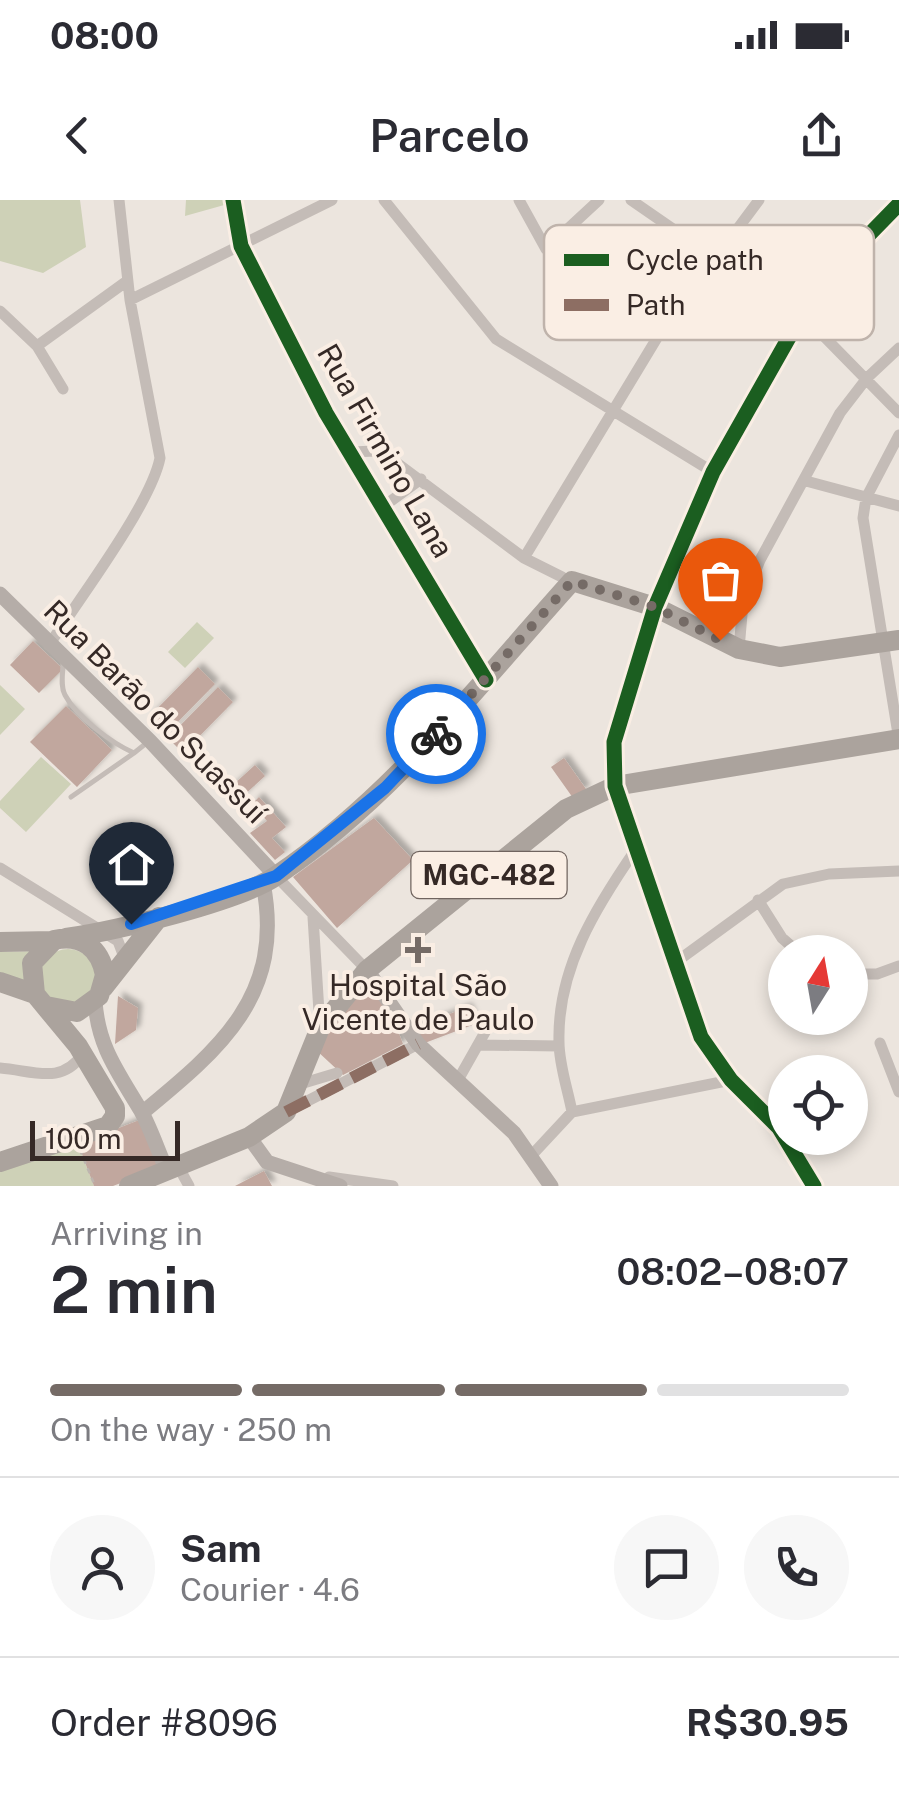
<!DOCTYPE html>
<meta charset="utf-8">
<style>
body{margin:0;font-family:"Public Sans",sans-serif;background:#f7f7f7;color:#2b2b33;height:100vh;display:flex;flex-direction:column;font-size:38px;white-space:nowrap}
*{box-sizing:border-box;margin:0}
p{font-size:32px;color:#7c7c81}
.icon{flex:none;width:55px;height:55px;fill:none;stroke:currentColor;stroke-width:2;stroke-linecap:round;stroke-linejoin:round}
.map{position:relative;height:986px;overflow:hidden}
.side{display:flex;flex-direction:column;background:#fff;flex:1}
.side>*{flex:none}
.needle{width:65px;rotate:11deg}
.buttons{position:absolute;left:768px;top:735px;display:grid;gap:20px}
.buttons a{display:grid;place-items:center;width:100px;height:100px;border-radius:50%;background:#fff;box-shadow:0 5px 15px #0003;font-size:50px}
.scale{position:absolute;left:30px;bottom:25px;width:150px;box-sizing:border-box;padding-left:10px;border:5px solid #352926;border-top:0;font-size:28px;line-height:35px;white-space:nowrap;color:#352926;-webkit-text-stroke:8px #faeee4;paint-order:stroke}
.pin{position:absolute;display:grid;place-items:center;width:85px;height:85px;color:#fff;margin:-102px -42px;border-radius:50% 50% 50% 0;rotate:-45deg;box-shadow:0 0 10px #0007}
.pin .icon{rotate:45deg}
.courier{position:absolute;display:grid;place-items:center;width:100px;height:100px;margin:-50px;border:8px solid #1a73e8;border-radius:50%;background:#fff;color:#222;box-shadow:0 2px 12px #0007}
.summary em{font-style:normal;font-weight:600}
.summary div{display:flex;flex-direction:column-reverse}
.summary{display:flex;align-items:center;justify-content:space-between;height:170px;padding:0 50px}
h1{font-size:65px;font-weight:600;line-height:75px}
.bar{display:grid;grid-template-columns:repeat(4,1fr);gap:15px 10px;align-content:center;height:120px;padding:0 50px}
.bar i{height:12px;border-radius:8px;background:#e1e1e2}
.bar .current{background:#756b66}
.bar p{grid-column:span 4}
.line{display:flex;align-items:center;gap:25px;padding:0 50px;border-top:2px solid #e1e1e2}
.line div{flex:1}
.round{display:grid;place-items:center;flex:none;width:105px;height:105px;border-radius:52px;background:#f7f7f7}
.status{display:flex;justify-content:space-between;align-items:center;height:70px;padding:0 50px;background:#fff;direction:ltr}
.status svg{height:28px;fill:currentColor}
header{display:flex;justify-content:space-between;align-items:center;height:130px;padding:0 50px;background:#fff;font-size:45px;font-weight:600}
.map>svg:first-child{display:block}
</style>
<div class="status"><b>08:00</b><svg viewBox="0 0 49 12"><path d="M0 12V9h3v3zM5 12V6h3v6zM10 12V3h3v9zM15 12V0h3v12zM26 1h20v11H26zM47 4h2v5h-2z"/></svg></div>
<header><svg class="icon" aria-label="back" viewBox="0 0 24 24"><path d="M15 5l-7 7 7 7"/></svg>Parcelo<svg class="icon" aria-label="share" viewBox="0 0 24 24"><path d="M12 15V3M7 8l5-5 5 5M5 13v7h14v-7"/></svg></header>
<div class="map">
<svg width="899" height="986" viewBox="0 0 899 986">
<defs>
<filter id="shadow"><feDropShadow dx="4.5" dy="-4.5" stdDeviation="2.5" flood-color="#0004"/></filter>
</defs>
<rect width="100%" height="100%" fill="#ece5de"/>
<path fill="#ced1b7" d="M 0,0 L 80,0 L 86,47 L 43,73 L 0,61 Z
M 186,0 L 242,0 L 185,16 Z
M 197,422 L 214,438 L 185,468 L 168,452 Z
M 0,485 L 25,509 L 0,535 Z
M 41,557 L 71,584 L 26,632 L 0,608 L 0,601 Z
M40 777a28 28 0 1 1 56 0a28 28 0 1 1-56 0Z
M 37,751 L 30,788 L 0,775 L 0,752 Z
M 74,934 L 94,986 L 0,986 L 0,968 Z"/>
<path fill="#c1a79e" filter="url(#shadow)" d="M 33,441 L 63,469 L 39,493 L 10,465 Z
M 198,467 L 215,484 L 166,534 L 149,517 Z
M 218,487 L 233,502 L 183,553 L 168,538 Z
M 66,506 L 112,550 L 77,587 L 30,542 Z
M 564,558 L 586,589 L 573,598 L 551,567 Z
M 255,565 L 265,576 L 232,606 L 222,595 Z
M 259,597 L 286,627 L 272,638 L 285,652 L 275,660 L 250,633 L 267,621 L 252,604 Z
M 374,618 L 413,660 L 337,728 L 293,677 Z
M 451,660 L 468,683 L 451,695 L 434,672 Z
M 366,778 L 393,818 L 403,844 L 343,875 L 316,850 Z
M 118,796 L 138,808 L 136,830 L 115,844 Z
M 468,807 L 475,824 L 422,844 L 415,827 Z
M 142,919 L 162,967 L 113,986 L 94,986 L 78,944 Z
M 264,971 L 272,986 L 235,986 L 262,972 Z"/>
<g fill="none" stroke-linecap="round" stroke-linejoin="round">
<path stroke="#bdb5af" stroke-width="2.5" stroke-dasharray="5 5" stroke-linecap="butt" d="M 80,950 L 95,986"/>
<path stroke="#c4bcb7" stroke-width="5" d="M 63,463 C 63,473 60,486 65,495 C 77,518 112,543 134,553 L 149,541
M 71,597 L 134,553"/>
<path stroke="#c4bcb7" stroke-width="11" d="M 233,0 L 241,46 L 326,213 L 486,480
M 384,0 L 496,139 L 713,272
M 519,0 L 546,49 L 660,133
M 631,0 L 715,58
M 546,49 L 599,0
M 130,100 L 332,0
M 0,111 L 37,146 L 63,189
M 802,114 L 899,213
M 37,146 L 127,81
M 352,252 L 375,251 L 390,258 L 524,358 L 562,377 L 567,387
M 806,281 L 899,306
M 384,306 L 421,279
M 524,358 L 660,133 L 759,0
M 49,445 C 78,401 151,304 160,258 L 130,100 L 119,0
M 739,449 L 743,403 L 760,360 L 840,213 L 867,178 L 899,148
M 899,540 L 863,318 L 866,298 L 899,235
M 0,668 L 118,741 L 124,757
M 276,676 L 367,770
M 758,700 L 782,738 L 798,752
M 313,717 L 320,828
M 676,762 L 783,684 L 829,674 L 899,671
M 850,774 L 877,774 L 899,766
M 880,843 L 899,892
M 478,845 L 559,846
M 0,868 C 35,871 61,885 83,854
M 458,880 L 493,818
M 297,885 L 337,873
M 290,910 L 418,844
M 572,912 C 568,890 559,865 559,842 C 557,769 596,707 636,649
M 531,956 L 572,912 L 731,880
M 178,966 L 189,986
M 329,977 L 393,986
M 814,986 L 779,928 L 731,880 L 701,837 L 615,586 L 614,542 L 655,407 L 713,272 L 817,88 L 899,4"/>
<path stroke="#b5ada8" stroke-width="15" d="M 0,394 L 150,541 L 276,676
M 367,770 L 418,844 L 514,933 L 551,986
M 95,801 C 98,847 118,872 141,911 C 151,929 158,951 167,971
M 142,913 C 221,848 285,795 263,683
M 249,937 L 267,962 L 340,986"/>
<path stroke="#aba39d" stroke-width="20" d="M 66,738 C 114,731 238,702 276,676 C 393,597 479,484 572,381 L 655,407 L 739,449 L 780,457 L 899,440
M 0,742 L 52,741
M 0,782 L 35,794
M 103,788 L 159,717
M 0,962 L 108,926 L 115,916 L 115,908 L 78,846 L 35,794 L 32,763 L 54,740 C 82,734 100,748 105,775 L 99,796 L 77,812 L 46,806
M 129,986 L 249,937 L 286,912 L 320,828 L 367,770 L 566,609 L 615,586 L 899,539"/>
<path stroke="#8d6e63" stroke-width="12" stroke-dasharray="25 12" stroke-linecap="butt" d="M 286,912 L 418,844"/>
<g stroke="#faeee4" stroke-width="21">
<path id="cycleway" d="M 233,0 L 241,46 L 326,213 L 486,480
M 814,986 L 779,928 L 731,880 L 701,837 L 615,586 L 614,542 L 655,407 L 713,272 L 817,88 L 899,4"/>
</g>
<use href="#cycleway" stroke="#1b5e20" stroke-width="15"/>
</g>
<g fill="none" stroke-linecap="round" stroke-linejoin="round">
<path stroke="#756b66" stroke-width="10" stroke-dasharray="0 18" d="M 436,534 L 572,381 L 655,407 L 720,440"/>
<path stroke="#1a73e8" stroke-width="12" d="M 131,724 L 276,676 L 385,588 L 436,534"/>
</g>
<path fill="#756b66" stroke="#faeee4" stroke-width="4" d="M413 735h10v10h10v10h-10v10h-10v-10h-10v-10h10z"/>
<g text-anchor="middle" stroke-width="8" stroke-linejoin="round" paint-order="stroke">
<rect fill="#faeee4" stroke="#70645f" stroke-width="2.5" x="411.5" y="652" width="155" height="46" rx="8"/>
<g font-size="28" font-weight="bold" fill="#352926">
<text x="489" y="685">MGC-482</text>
</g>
<g font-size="30" fill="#352926" stroke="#faeee4">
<text transform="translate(385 251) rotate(60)" y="10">Rua Firmino Lana</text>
<text transform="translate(155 512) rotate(45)" y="10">Rua Barão do Suassuí</text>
</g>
<g font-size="30" fill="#352926" stroke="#faeee4">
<text x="418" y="796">Hospital São<tspan x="418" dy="34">Vicente de Paulo</tspan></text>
</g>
</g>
<rect x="544" y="25" width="330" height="115" rx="15" fill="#faeee4" stroke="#bfb3ab" stroke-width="2.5"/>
<rect x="564" y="54" width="45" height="12" fill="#1b5e20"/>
<rect x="564" y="99" width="45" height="12" fill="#8d6e63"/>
<g font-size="28" fill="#352926">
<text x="626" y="70">Cycle path</text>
<text x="626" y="115">Path</text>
</g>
</svg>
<div class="buttons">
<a><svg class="needle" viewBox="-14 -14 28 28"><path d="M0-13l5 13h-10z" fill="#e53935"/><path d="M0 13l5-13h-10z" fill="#7c7c81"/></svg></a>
<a><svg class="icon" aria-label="locate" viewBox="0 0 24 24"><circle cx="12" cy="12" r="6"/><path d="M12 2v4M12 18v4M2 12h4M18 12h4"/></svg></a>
</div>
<div class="scale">100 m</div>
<div class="pin" style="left:720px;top:440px;background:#ea580c"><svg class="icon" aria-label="bag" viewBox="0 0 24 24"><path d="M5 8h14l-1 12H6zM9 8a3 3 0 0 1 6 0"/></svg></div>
<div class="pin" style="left:131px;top:724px;background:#1f2937"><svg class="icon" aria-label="home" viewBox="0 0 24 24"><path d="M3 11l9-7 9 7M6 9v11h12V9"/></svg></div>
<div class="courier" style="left:436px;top:534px"><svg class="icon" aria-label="bike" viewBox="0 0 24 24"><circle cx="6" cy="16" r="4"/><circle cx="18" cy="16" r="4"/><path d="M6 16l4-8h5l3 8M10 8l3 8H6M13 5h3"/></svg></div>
</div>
<section class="side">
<div class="summary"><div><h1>2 min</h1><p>Arriving in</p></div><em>08:02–08:07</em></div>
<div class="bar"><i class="current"></i><i class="current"></i><i class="current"></i><i></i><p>On the way · 250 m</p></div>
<div class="line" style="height:180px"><a class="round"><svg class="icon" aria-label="person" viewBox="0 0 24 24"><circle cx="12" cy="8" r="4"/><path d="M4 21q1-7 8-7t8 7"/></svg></a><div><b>Sam</b><p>Courier · 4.6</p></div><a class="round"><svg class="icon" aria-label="chat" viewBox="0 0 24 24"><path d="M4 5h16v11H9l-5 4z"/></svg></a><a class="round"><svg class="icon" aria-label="phone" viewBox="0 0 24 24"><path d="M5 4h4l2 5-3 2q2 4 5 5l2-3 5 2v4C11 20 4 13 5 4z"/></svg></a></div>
<div class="line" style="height:130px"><div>Order #8096</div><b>R$30.95</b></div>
</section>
